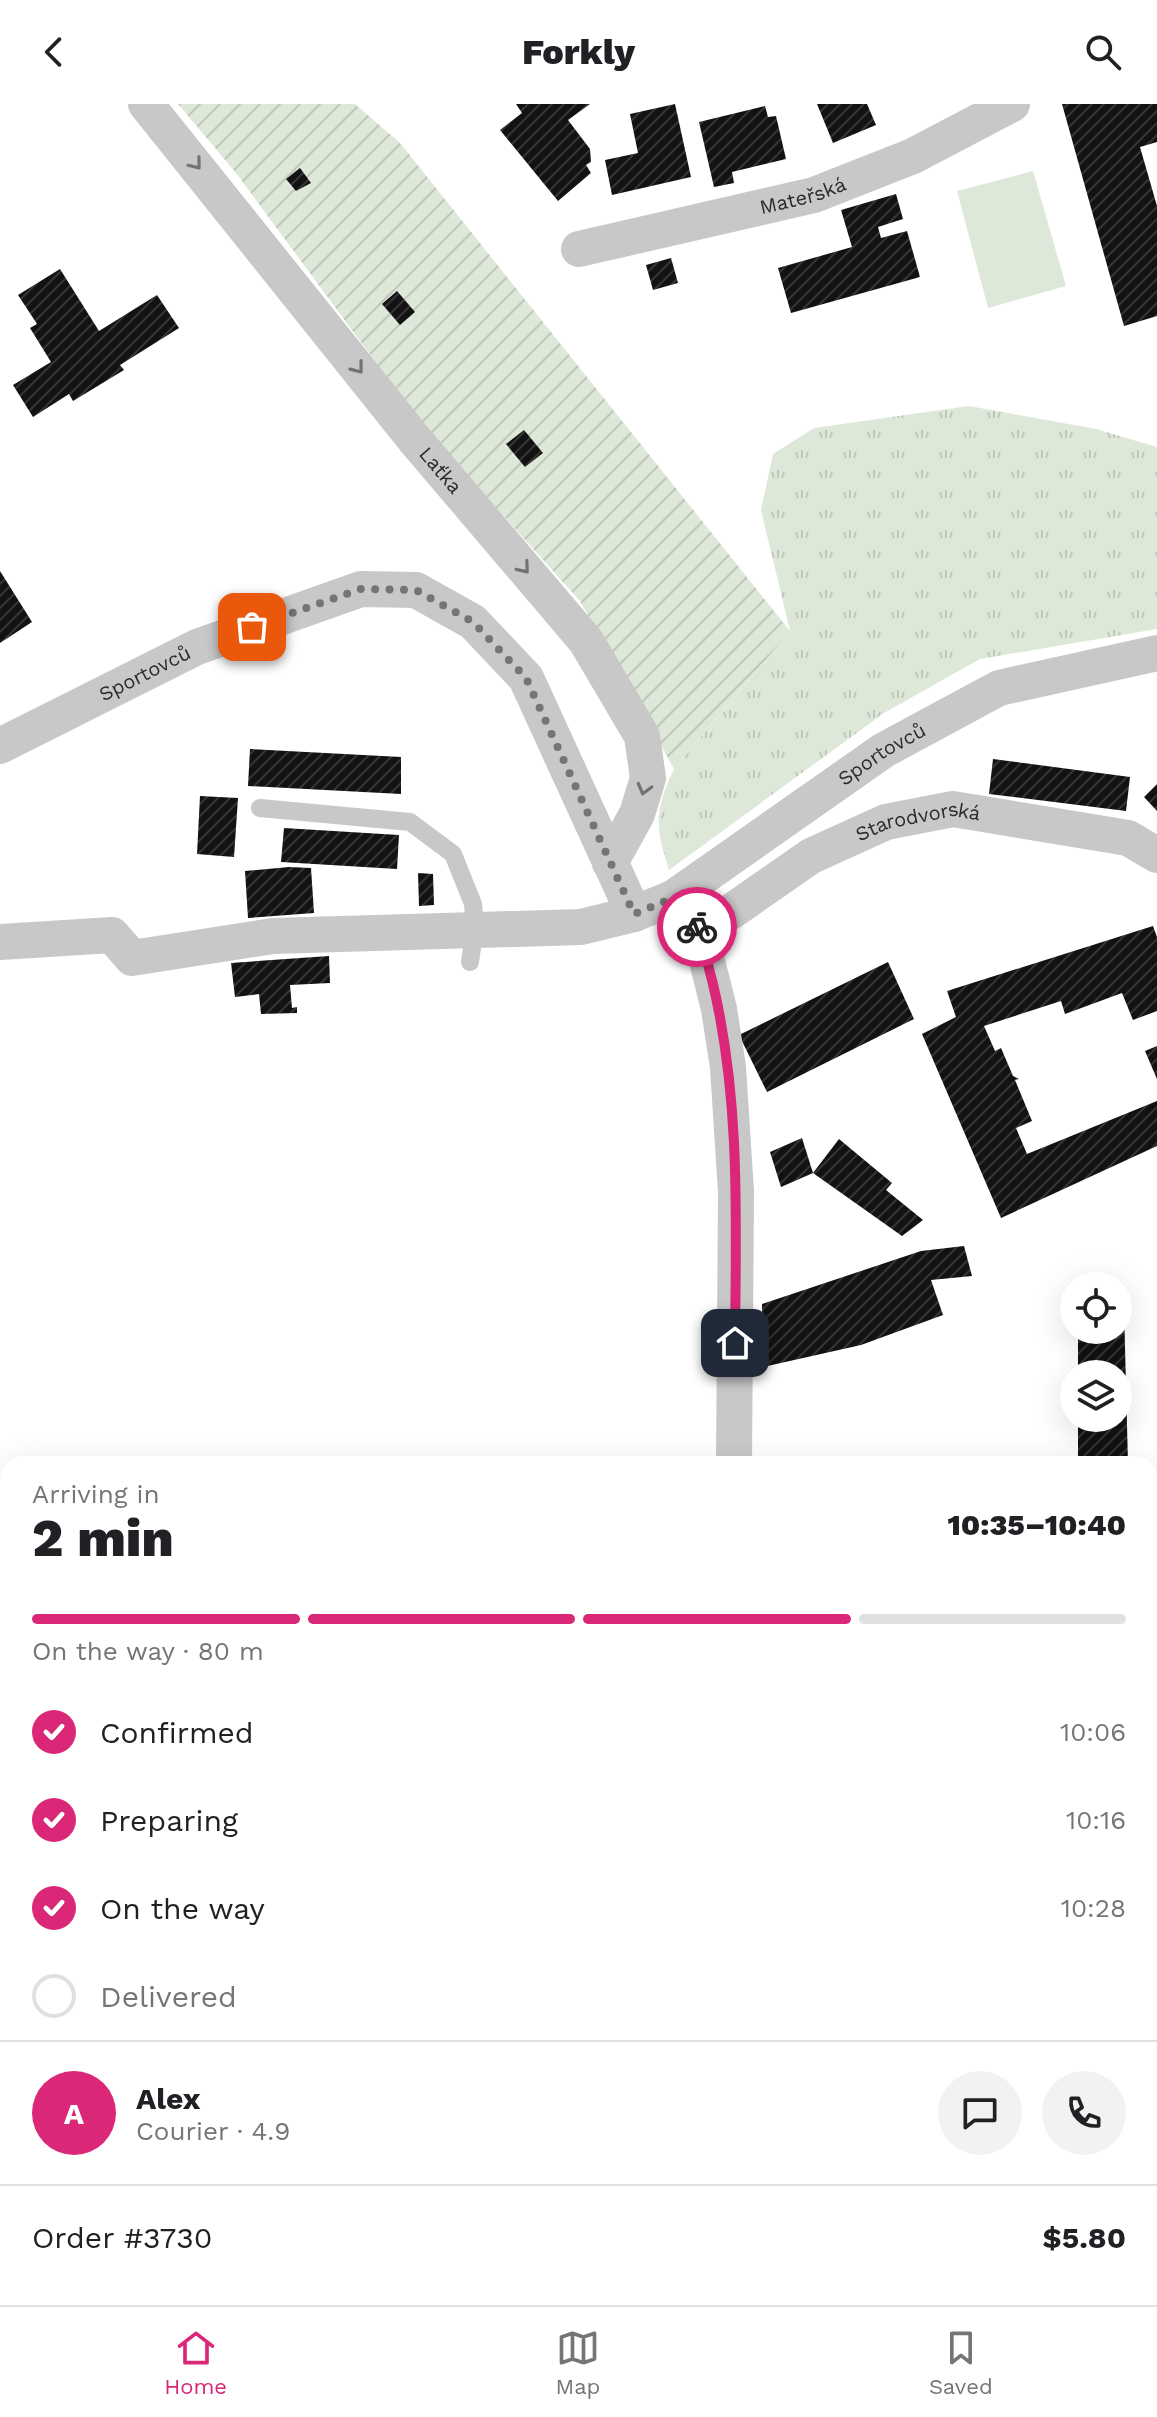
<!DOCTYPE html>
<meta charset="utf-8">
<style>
body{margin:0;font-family:"Work Sans",sans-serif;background:#f2f2f2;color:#202124;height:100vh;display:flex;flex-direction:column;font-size:30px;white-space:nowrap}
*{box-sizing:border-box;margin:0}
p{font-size:26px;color:#757577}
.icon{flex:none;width:44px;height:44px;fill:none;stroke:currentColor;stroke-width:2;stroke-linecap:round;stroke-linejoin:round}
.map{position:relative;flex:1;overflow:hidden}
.panel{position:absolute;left:0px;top:1352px;width:1158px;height:850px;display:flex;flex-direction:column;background:#fff;border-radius:24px 24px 0 0;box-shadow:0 8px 32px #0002}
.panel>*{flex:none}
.buttons{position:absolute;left:1060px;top:1168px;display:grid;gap:16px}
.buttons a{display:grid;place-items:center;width:72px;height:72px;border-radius:50%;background:#fff;box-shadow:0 8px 32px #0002;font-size:40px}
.pin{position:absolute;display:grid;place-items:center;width:68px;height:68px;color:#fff;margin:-34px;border-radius:16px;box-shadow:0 4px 12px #0006}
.courier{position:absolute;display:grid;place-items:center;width:80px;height:80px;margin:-40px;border:6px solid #db2777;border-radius:50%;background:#fff;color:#222;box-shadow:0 2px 10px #0007}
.summary em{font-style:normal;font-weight:800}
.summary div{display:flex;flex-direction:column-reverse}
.summary{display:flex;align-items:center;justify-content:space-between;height:136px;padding:0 32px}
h1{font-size:52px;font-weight:800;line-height:60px}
.bar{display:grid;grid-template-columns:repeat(4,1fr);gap:12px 8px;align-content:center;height:96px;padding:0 32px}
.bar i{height:10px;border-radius:6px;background:#e0e0e0}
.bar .selected{background:#db2777}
.bar p{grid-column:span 4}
.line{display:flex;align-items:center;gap:20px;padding:0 32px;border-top:2px solid #e0e0e0}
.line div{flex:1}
.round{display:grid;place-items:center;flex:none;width:84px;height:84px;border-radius:42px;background:#f2f2f2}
ol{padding:0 32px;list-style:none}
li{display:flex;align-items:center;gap:24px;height:88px}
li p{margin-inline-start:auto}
li .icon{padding:8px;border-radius:50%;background:#db2777;color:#fff;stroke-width:4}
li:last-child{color:#757577}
li i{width:44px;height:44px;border:4px solid #e0e0e0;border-radius:50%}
header{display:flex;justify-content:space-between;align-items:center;height:104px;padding:0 32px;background:#fff;font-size:36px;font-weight:800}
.tab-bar{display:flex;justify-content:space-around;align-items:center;height:112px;border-top:2px solid #e0e0e0;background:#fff;font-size:22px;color:#757577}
.tab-bar a{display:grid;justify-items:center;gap:4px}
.tab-bar .selected{color:#db2777}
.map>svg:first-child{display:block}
</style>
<header><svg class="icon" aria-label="back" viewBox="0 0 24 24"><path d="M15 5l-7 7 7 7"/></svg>Forkly<svg class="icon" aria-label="search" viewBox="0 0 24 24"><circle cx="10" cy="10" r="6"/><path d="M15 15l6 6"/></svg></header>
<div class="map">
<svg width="1157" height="2201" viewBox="0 0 1157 2201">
<defs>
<pattern id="grass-tufts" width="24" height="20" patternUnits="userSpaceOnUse" patternTransform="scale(2)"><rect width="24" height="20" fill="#dee8d9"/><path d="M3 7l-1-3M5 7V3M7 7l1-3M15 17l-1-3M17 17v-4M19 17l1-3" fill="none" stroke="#bfc7ba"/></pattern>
<pattern id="garden-furrows" width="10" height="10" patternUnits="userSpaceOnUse" patternTransform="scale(2)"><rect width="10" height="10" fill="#dee8d9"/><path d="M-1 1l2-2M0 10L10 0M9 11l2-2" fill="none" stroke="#bfc7ba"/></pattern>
<pattern id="building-hatch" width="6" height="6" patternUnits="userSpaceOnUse" patternTransform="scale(2)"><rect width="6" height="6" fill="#121212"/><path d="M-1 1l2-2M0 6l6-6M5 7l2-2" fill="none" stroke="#353535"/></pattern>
</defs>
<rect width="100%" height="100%" fill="#fff"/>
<path fill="url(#grass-tufts)" d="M 969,302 L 1096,325 L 1157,343 L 1157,525 L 980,555 L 884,609 L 669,766 C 655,723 654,707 674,665 L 790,527 L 761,406 L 773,350 L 814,324 Z"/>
<path fill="#dee8d9" d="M 1033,67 L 1066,182 L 988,204 L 957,87 Z"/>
<path fill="url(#garden-furrows)" d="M 178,0 L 355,0 L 400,39 L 790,527 L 674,665 L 580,497 L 425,325 L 236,69 Z"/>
<path fill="url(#building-hatch)" d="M 516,0 L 590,0 L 568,16 L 590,45 L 591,58 L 586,61 L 591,69 L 558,97 L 500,26 L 522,9 Z
M 675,0 L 691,73 L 612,91 L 605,56 L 638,49 L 630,10 Z
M 817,0 L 867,0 L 876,21 L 833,39 Z
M 1062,0 L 1157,0 L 1157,38 L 1140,43 L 1157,102 L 1157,212 L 1124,222 Z
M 765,2 L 768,13 L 776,12 L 786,55 L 732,68 L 734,79 L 714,83 L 699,18 Z
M 300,64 L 311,79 L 296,87 L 286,75 Z
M 896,90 L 903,115 L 878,123 L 881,134 L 907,127 L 920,173 L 791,209 L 778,164 L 852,143 L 841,106 Z
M 671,154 L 678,179 L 653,186 L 646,161 Z
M 60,165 L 99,227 L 157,191 L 179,224 L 120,261 L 124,266 L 73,297 L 69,290 L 33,313 L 13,281 L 51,258 L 30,224 L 37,220 L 18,191 Z
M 397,187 L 415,208 L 400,221 L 382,200 Z
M 524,326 L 543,349 L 525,363 L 506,340 Z
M 0,467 L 32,518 L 0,539 Z
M 250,645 L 401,653 L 401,690 L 248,682 Z
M 993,655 L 1130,673 L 1126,707 L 989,690 Z
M 1157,680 L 1157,707 L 1144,693 Z
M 200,692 L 238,694 L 234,753 L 197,750 Z
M 284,724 L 399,731 L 397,765 L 281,758 Z
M 289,763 L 311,764 L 314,809 L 248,814 L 245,767 Z
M 418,769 L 433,770 L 434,801 L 419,802 Z
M 1153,822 L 1157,833 L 1157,907 L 1133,916 L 1122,889 L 1065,910 L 1061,897 L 984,922 L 995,947 L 1001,944 L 1013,972 L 1019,975 L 1015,976 L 1032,1017 L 1016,1024 L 1027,1050 L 1157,997 L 1157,1042 L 1001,1114 L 922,930 L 956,913 L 947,887 Z
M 329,852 L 330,879 L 290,881 L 292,904 L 297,903 L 297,909 L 261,910 L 259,890 L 235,893 L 231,859 Z
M 888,858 L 914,915 L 767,988 L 739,931 Z
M 1157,942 L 1157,975 L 1145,947 Z
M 802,1034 L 813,1069 L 781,1083 L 770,1048 Z
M 839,1035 L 892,1079 L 886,1086 L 923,1116 L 902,1132 L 813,1069 Z
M 964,1142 L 972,1172 L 931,1176 L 943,1211 L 861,1241 L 763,1263 L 762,1200 L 921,1147 Z
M 1124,1204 L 1128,1360 L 1078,1360 L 1078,1314 L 1118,1314 L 1118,1270 L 1078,1270 L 1078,1226 L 1118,1226 L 1118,1207 Z"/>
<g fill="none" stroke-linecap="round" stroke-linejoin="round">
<path stroke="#c8c8c8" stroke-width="18" d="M 260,704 L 410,718 L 453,750 L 473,800 L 475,823 L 470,858"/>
<g stroke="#c8c8c8" stroke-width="36">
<path id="s1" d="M 146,0 L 415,336 L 586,537 L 642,632 L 648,674 L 637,710 L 610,759"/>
<path id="s2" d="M 579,145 L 814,91 L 913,52 L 1012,0"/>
<path id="s3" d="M 0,642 L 197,543 L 361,485 L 416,486 L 473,518 L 526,574 L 634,810"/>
<path d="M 673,794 L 699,825 L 719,905 L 728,963 L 736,1088 L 734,1360"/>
<path id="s4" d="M 699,825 L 732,807 L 811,752 L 886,718 L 953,705 L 1128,734 L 1157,751"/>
<path id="s5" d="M 0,838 L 112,831 L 132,854 L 273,832 L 581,823 L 634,810 L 673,794 L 884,646 L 999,584 L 1157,549"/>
<path d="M 1150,1506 L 1157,1493"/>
<path d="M 762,2194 L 763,2201"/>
<path d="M 1071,2194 L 1071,2201"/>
</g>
</g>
<defs><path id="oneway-chevron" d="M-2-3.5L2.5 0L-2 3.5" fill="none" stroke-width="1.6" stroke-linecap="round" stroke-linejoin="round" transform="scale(2)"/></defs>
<g stroke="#727272">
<use href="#oneway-chevron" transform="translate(196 60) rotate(51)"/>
<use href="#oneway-chevron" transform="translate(358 264) rotate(52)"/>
<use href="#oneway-chevron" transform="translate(524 464) rotate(50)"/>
<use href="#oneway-chevron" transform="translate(644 685) rotate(105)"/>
</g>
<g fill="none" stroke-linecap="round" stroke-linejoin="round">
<path stroke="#757575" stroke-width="8" stroke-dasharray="0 14.4" d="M 252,523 L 361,485 L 416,486 L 473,518 L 526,574 L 634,810 L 673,794 L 697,823"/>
<path stroke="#db2777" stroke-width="10" d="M 697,823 C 704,839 707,859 712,876 C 741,994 736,1118 735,1239"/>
</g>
<g text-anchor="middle" stroke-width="8" stroke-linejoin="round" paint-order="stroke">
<g font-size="20" fill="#2b2b2b" stroke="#fff">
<text dy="7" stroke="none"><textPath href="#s2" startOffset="230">Mateřská</textPath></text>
<text dy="7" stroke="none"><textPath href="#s1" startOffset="470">Laťka</textPath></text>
<text dy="7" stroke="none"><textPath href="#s3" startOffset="162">Sportovců</textPath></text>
<text dy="7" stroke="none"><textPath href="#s5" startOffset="944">Sportovců</textPath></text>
<text dy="7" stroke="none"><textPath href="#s4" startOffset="248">Starodvorská</textPath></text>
</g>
</g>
</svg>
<div class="buttons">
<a><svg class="icon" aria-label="locate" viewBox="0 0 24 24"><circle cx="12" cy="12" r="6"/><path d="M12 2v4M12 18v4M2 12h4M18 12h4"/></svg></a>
<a><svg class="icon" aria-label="layers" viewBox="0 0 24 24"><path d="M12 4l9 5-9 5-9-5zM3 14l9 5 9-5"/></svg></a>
</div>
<div class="pin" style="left:252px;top:523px;background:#ea580c"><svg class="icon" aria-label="bag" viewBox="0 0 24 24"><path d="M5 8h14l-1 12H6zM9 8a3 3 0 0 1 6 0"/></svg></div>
<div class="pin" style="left:735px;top:1239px;background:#1f2937"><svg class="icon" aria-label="home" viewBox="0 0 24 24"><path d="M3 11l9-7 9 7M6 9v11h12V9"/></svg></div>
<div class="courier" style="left:697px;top:823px"><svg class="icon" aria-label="bike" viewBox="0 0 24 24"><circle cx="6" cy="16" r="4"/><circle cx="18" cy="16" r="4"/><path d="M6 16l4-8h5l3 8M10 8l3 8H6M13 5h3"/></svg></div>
<section class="panel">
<div class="summary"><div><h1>2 min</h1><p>Arriving in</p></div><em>10:35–10:40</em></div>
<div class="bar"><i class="selected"></i><i class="selected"></i><i class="selected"></i><i></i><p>On the way · 80 m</p></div>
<ol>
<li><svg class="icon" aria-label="check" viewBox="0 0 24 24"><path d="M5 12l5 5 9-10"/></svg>Confirmed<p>10:06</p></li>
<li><svg class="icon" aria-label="check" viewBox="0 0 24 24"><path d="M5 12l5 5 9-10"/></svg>Preparing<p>10:16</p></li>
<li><svg class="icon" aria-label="check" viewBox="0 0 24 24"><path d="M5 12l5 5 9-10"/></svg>On the way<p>10:28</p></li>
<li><i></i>Delivered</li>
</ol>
<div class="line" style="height:144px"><b class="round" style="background:#db2777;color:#fff">A</b><div><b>Alex</b><p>Courier · 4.9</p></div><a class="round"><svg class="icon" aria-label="chat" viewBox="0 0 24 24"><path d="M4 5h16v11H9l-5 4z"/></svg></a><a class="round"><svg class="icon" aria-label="phone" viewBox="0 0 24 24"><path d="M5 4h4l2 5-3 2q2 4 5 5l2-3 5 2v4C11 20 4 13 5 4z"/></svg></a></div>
<div class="line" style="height:104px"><div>Order #3730</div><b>$5.80</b></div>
</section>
</div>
<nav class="tab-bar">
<a class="selected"><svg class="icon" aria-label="home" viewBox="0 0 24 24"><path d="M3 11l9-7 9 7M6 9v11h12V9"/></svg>Home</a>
<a><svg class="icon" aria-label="map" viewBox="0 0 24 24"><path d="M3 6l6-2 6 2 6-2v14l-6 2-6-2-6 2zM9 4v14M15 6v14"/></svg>Map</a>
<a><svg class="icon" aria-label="saved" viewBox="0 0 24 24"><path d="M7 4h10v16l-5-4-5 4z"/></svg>Saved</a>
</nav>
